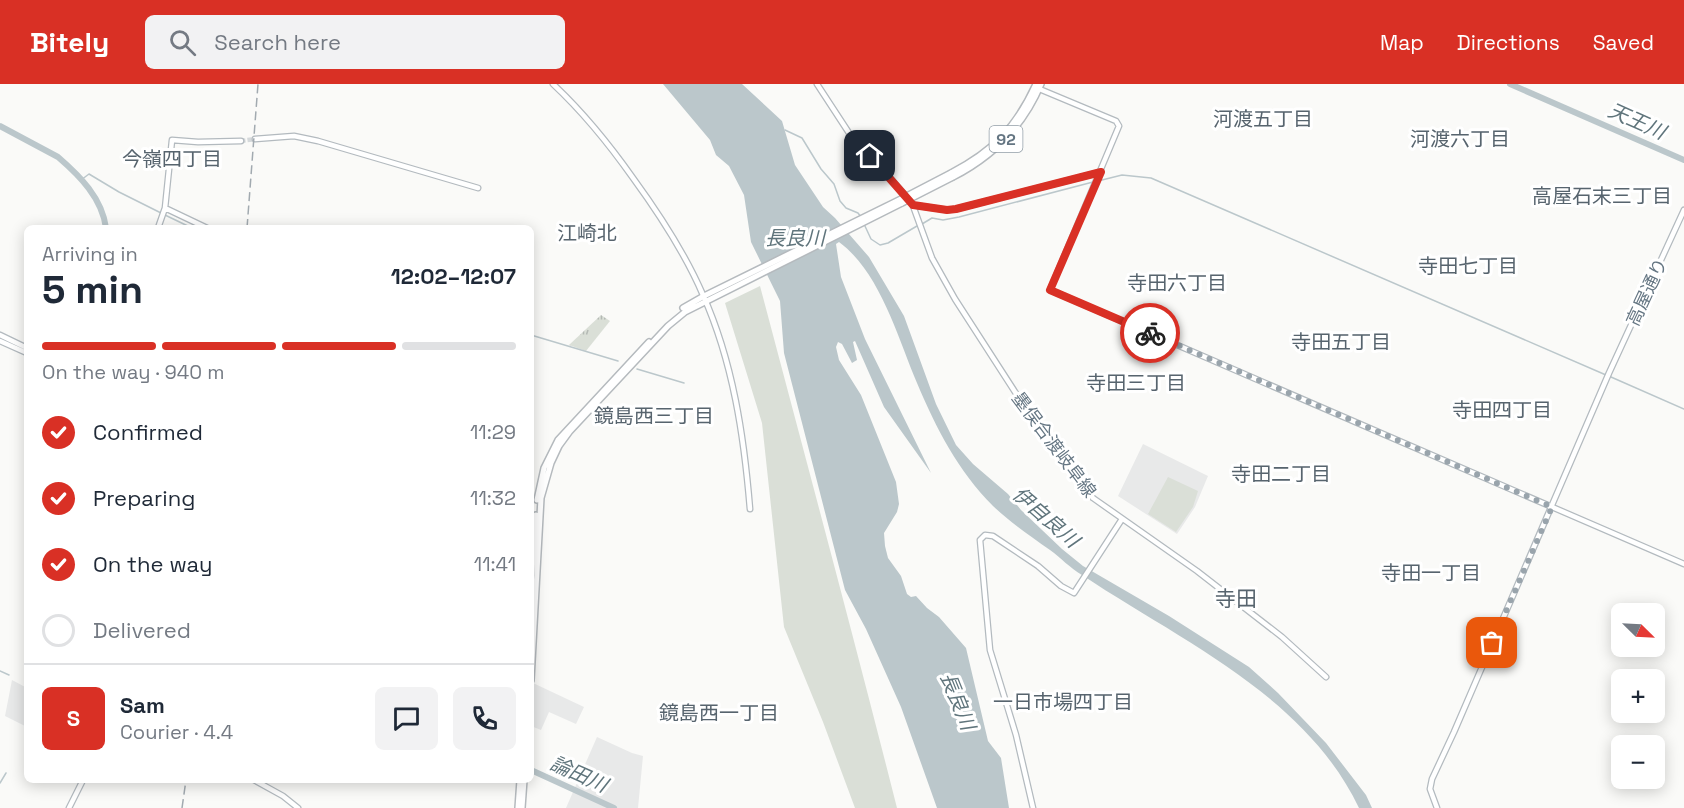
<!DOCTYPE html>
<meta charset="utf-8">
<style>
body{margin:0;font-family:"Space Grotesk","Noto Sans JP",sans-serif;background:#f2f2f3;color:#1f2937;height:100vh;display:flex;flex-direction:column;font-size:22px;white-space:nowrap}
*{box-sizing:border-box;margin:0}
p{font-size:20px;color:#747a83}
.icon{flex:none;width:33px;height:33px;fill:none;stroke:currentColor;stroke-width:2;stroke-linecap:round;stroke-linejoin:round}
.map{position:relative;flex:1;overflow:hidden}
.sheet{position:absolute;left:24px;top:141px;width:510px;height:558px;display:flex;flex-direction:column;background:#fff;border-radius:9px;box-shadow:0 3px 15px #0003}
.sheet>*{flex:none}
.needle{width:39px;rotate:114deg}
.fabs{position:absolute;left:1611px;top:519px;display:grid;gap:12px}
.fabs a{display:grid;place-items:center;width:54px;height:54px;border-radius:9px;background:#fff;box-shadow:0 3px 15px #0003;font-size:30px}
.pin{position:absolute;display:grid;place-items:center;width:51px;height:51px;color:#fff;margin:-26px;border-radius:12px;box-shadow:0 3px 9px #0006}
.courier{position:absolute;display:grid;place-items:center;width:60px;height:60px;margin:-30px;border:4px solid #d93025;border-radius:50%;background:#fff;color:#222;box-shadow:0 2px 8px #0007}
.head em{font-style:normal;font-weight:700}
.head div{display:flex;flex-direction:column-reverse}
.head{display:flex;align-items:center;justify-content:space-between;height:102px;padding:0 18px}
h1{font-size:39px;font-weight:700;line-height:45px}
.bar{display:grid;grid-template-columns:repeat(4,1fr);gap:9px 6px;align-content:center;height:72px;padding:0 18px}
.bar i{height:8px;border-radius:4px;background:#e0e1e3}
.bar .current{background:#d93025}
.bar p{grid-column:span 4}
.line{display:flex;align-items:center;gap:15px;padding:0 18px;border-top:2px solid #e0e1e3}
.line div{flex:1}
.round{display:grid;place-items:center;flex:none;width:63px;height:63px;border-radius:9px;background:#f2f2f3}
ol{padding:0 18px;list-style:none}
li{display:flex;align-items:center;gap:18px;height:66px}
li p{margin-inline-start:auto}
li .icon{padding:6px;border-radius:50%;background:#d93025;color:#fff;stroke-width:4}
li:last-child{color:#747a83}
li i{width:33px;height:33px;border:3px solid #e0e1e3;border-radius:50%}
header{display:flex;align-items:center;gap:36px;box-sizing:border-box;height:84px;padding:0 30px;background:#d93025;color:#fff}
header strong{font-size:28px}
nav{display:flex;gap:33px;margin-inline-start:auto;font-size:21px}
.search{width:420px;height:54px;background:#f2f2f3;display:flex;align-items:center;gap:15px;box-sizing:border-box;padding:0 21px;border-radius:9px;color:#747a83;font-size:22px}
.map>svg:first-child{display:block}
</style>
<header>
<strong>Bitely</strong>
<div class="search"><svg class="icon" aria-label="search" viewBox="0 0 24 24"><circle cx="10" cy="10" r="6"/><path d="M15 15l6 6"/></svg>Search here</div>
<nav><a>Map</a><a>Directions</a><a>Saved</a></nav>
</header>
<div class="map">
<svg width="1684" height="724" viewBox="0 0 1684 724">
<defs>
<pattern id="grass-tufts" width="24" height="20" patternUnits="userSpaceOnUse" patternTransform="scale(1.5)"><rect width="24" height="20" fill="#dadfd7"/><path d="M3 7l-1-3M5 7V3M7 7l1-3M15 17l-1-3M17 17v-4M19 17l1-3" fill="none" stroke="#b4b9b4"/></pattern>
</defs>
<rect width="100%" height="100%" fill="#fafaf8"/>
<path fill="#e8e9e9" d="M 1143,360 L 1208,392 L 1195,423 L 1177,450 L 1118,412 Z
M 12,596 L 27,604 L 27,643 L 5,632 Z
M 533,599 L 584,623 L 576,640 L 549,628 L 541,646 L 531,642 Z
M 597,653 L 632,669 L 643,672 L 638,724 L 566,724 Z"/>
<path fill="url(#grass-tufts)" d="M 601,231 L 610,237 L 586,267 L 569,261 Z"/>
<path fill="#dadfd7" d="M 760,202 C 806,376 853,550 897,724 L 855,724 L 823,638 L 784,543 L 762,339 L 725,219 Z
M 1168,393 L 1198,407 L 1193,423 L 1176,448 L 1148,430 Z"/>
<path fill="#bbc7cb" d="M 663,0 L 742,0 L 782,37 L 795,81 L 823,123 L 835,134 L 869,173 L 904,232 L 936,320 L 956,361 L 973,380 L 1008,410 L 1021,426 L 1062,465 L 1083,482 L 1169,532 L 1249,583 L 1278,609 L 1326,659 L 1366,711 L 1372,724 L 1359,724 C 1305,611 1181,557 1082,491 C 1070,484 1061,474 1050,466 C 1030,452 1011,439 993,422 C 958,387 936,344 917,299 C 898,254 880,188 839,158 L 836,160 L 841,193 L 865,255 L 931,389 L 884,323 L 855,257 L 853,258 L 857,276 L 852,279 L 842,260 L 838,258 L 836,263 L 839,276 L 861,311 L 896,398 L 899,420 L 897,428 L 884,449 L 885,462 L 888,474 L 901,492 L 907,510 L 911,513 L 916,512 L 927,524 L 939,533 L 966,564 L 988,657 L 1001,674 L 1009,724 L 937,724 L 901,623 L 866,545 L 845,506 L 784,269 L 780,217 L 751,158 L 744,111 L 729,82 L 716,71 L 710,56 Z"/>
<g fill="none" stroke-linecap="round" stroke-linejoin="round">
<path stroke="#bbc7cb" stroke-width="1.5" d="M 785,46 L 802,54 L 821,85 L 834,100 L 840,117 L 846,124 L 858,129 L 861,133
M 81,96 L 89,90 L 119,108 L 161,129
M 1098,97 L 1122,91 L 1151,94 L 1606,291
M 165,131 L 192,144
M 864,140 L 871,155 L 880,161 L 888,159 L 917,142
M 922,140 L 932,134 L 943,136 L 959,133 L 1093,98
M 531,251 L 618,277
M 637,285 L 684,299
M 1611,293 L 1684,325
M 0,587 L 9,591
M 0,699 L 6,689"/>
<path stroke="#bbc7cb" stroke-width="6" d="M 1510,0 L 1684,76
M 0,42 L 58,73 C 80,92 102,114 106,144
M 531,686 L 614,724"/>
<path stroke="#d5d9db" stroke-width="4.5" stroke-dasharray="4.5 2" stroke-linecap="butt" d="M 241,57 L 255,55"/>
<g stroke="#b3babf" stroke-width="7">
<path id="secondary" d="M 553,0 C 584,29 609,60 633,94 C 660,131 685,169 703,211 C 733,278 744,352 750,425
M 817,0 L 851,52 L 879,81 L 912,119 L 932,174 L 955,215 L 1037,342 L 1093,414 L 1197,487 L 1282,553 L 1326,593
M 1037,4 L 1116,37 L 1119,42 L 1050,206 L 1684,480
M 255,55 L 294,52 L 318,57 L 478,104
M 913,121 L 947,126 L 956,125 L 1101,88
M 165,124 L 207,144
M 158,144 L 165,124 L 172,56 L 198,58 L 241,57
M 0,251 L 27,264
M 0,257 L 27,269
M 254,696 L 283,712 L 298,724
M 69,724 L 83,696
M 1033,724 L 1016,651 L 990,566 L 980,456 L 985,451 L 993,452 L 1038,482 L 1061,502 L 1074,509 L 1122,435
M 1437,724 L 1430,705 L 1432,695 L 1454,648 L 1609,289 L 1684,126"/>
</g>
<g stroke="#b5babe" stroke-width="8">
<path id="primary" d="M 951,89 C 993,67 1016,44 1036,0
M 953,93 C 994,72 1023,43 1041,0
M 683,224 L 704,212 L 901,115
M 537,416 L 544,384 L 558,356 L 649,258
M 531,498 L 536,431
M 531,596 L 541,414 L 551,379 L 559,362 L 570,347 L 668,242 L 685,228 L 902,119
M 518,724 L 520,696
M 522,724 L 524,696"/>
</g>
<use href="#secondary" stroke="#fff" stroke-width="4.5"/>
<use href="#primary" stroke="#fff" stroke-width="5"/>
<path stroke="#a2aab0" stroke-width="1.5" stroke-dasharray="9 4.5" stroke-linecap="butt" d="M 247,144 L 258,0
M 182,724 L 186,696"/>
<g stroke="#b5babe" stroke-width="8" stroke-linecap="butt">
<path id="primary-bridge" d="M 901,115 L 951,89
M 902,119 L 953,93"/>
</g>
<use href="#primary-bridge" stroke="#fff" stroke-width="5"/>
</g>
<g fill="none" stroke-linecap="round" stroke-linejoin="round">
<path stroke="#99a4ac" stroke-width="6" stroke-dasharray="0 10.8" d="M 1150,249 L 1552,423 L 1492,559"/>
<path stroke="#d93025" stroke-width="8" d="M 870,72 L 913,121 L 947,126 L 956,125 L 1101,88 L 1050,206 L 1150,249"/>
</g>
<g text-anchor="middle" stroke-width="6" stroke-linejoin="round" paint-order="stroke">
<rect fill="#fff" stroke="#939fa8" stroke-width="1.5" x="989.5" y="42" width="33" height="26" rx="4.5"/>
<g font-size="16" font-weight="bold" fill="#657683">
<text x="1006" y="61">92</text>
</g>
<g font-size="18" fill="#657683" stroke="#fff">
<text transform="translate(1647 208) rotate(-65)" y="6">高屋通り</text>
<text transform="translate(1054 361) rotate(53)" y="6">墨俣合渡岐阜線</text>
</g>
<g font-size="20" fill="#57646e" stroke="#fff">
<text x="1263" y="42">河渡五丁目</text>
<text x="1460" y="62">河渡六丁目</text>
<text x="172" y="82">今嶺四丁目</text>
<text x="1602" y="119">高屋石末三丁目</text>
<text x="587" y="156">江崎北</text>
<text x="1468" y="189">寺田七丁目</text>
<text x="1177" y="206">寺田六丁目</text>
<text x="1341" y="265">寺田五丁目</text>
<text x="1136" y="306">寺田三丁目</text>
<text x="1502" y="333">寺田四丁目</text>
<text x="654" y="339">鏡島西三丁目</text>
<text x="1281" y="397">寺田二丁目</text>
<text x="1431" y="496">寺田一丁目</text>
<text x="1063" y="625">一日市場四丁目</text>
<text x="719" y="636">鏡島西一丁目</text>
</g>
<g font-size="20" font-style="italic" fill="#60757c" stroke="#fff">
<text transform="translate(1637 37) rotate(24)" y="7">天王川</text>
<text x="795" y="161">長良川</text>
<text transform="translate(1046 433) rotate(41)" y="7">伊自良川</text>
<text transform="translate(958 617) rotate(68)" y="7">長良川</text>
<text transform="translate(579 690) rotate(24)" y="7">論田川</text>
</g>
<g font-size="21" fill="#57646e" stroke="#fff">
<text x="1236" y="522">寺田</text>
</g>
</g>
</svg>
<div class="fabs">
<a><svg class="needle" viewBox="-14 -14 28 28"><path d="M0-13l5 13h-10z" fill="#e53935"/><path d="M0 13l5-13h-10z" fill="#747a83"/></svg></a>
<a>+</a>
<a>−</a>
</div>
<div class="pin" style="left:1492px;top:559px;background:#ea580c"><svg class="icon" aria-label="bag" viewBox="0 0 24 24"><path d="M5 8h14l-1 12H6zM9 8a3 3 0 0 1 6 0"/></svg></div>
<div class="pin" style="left:870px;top:72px;background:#1f2937"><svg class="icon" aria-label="home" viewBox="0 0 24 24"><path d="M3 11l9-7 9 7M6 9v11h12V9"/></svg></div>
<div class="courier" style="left:1150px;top:249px"><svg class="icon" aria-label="bike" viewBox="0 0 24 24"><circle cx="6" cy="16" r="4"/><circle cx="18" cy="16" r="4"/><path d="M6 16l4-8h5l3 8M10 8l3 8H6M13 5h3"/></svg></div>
<section class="sheet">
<div class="head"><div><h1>5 min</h1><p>Arriving in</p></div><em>12:02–12:07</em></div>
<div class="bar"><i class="current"></i><i class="current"></i><i class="current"></i><i></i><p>On the way · 940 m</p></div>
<ol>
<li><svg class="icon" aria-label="check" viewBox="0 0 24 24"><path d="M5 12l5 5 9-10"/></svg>Confirmed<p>11:29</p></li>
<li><svg class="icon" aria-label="check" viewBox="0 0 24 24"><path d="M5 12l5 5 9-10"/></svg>Preparing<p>11:32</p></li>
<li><svg class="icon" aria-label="check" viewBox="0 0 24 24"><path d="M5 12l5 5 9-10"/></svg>On the way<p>11:41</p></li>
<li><i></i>Delivered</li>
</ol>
<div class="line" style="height:108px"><b class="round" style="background:#d93025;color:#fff">S</b><div><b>Sam</b><p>Courier · 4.4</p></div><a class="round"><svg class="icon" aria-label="chat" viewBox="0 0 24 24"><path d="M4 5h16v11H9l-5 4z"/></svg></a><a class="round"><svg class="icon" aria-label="phone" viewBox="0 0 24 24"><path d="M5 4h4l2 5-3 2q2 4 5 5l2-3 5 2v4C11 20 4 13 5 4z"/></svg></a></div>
</section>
</div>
